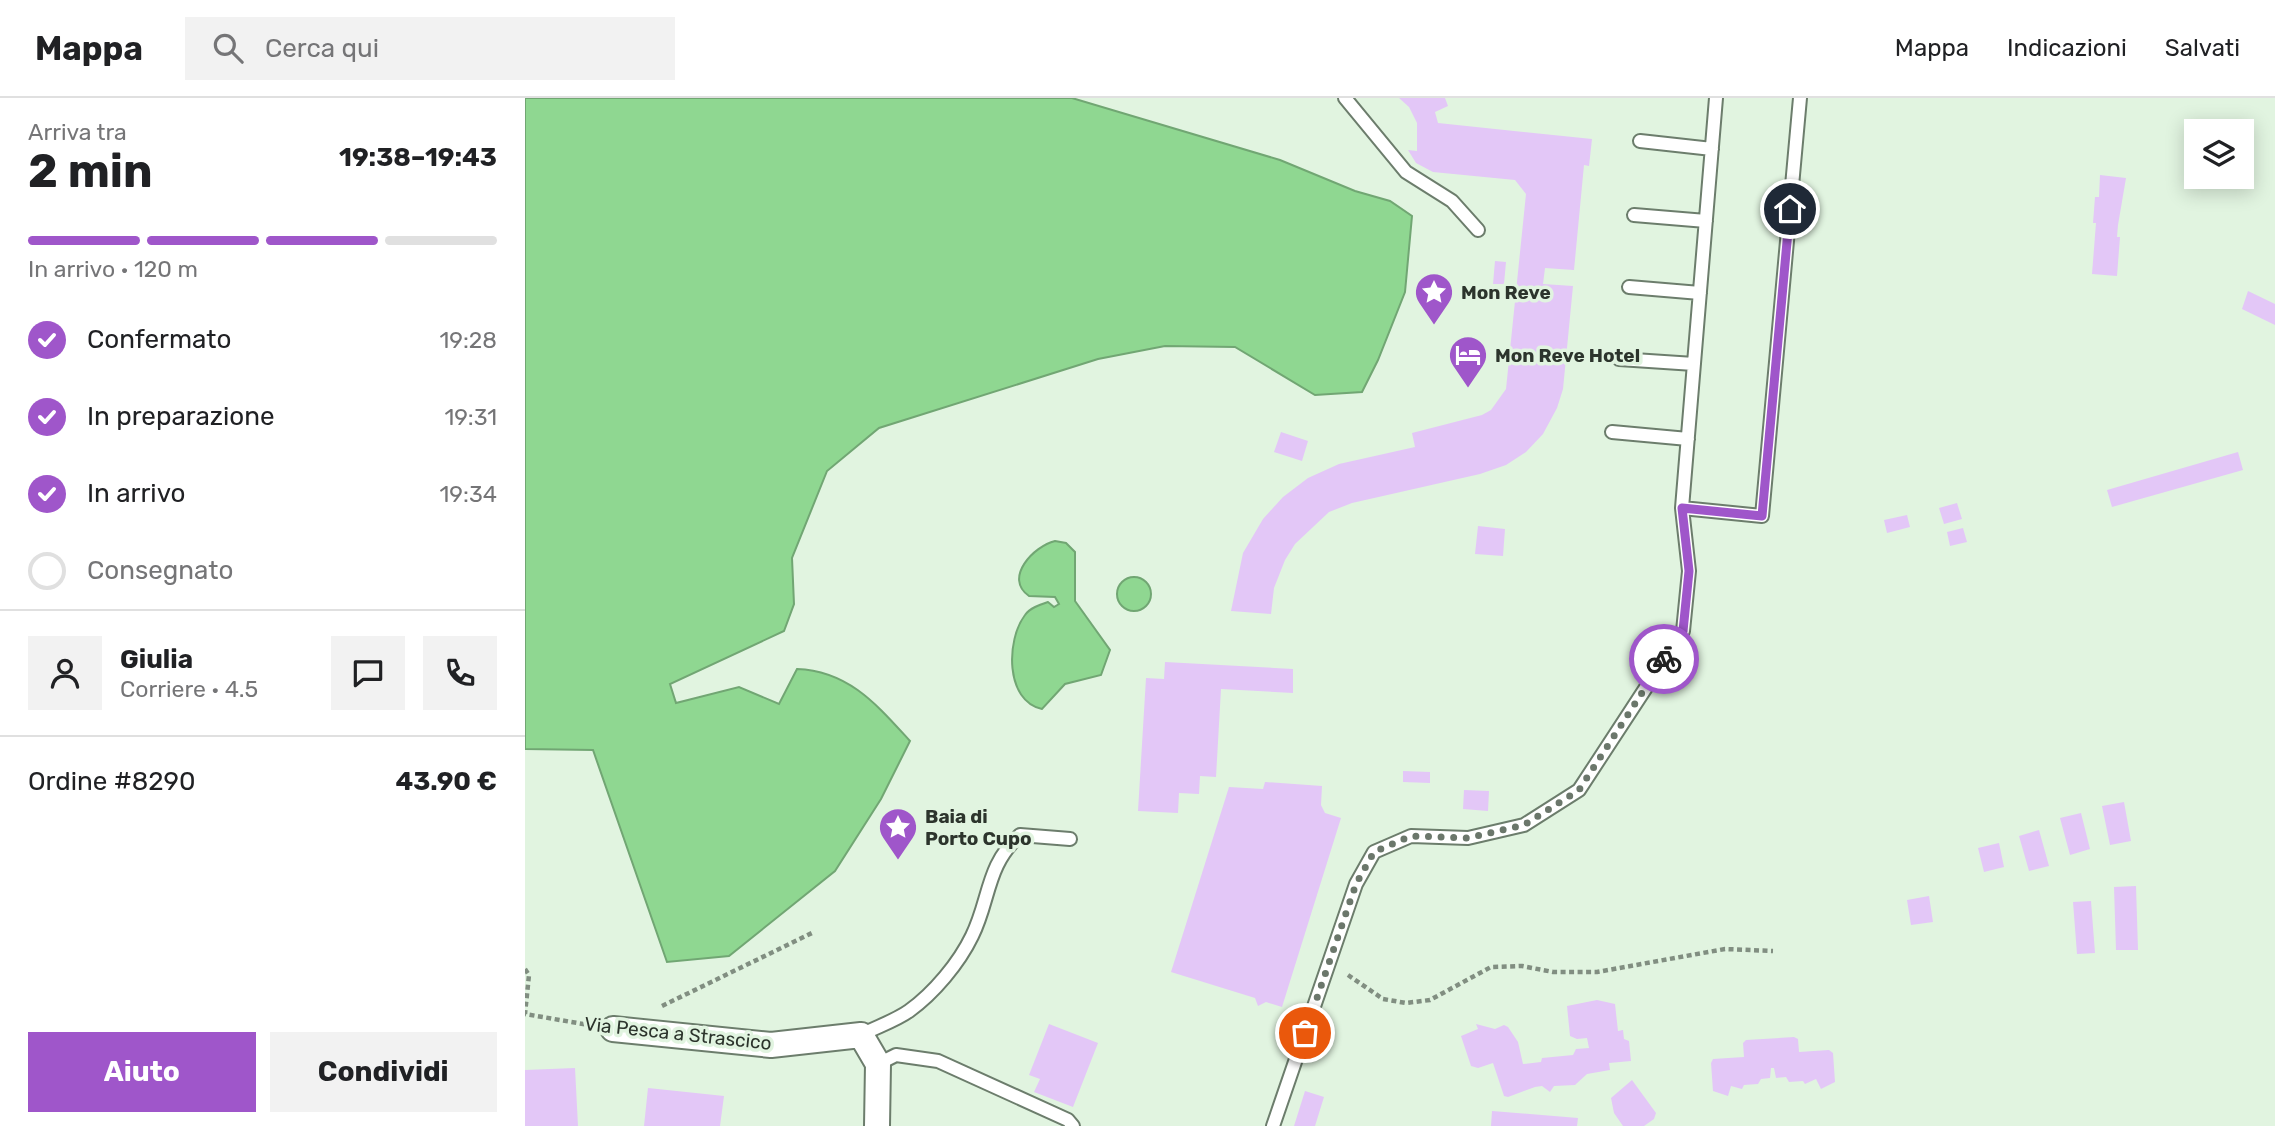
<!DOCTYPE html>
<html lang="it">
<meta charset="utf-8">
<style>
body{margin:0;font-family:Rubik,sans-serif;background:#f2f2f2;color:#202124;height:100vh;display:flex;flex-direction:column;font-size:26px;white-space:nowrap}
*{box-sizing:border-box;margin:0}
p{font-size:23px;color:#757577}
.icon{flex:none;width:38px;height:38px;fill:none;stroke:currentColor;stroke-width:2;stroke-linecap:round;stroke-linejoin:round}
.map{position:relative;flex:1;overflow:hidden}
.details{display:flex;flex-direction:column;background:#fff;width:525px}
.details>*{flex:none}
.buttons{position:absolute;left:1659px;top:21px;display:grid;gap:14px}
.buttons a{display:grid;place-items:center;width:70px;height:70px;border-radius:0px;background:#fff;box-shadow:0 4px 18px #0003;font-size:35px}
.pin{position:absolute;display:grid;place-items:center;width:60px;height:60px;color:#fff;margin:-30px;border:4px solid #fff;border-radius:50%;box-shadow:0 2px 7px #0007}
.courier{position:absolute;display:grid;place-items:center;width:70px;height:70px;margin:-35px;border:5px solid #9f56ca;border-radius:50%;background:#fff;color:#222;box-shadow:0 2px 9px #0007}
.summary em{font-style:normal;font-weight:700}
.summary div{display:flex;flex-direction:column-reverse}
.summary{display:flex;align-items:center;justify-content:space-between;height:119px;padding:0 28px}
h1{font-size:46px;font-weight:700;line-height:52px}
.bar{display:grid;grid-template-columns:repeat(4,1fr);gap:10px 7px;align-content:center;height:84px;padding:0 28px}
.bar i{height:9px;border-radius:5px;background:#e0e0e0}
.bar .active{background:#9f56ca}
.bar p{grid-column:span 4}
.line{display:flex;align-items:center;gap:18px;padding:0 28px;border-top:2px solid #e0e0e0}
.line div{flex:1}
.round{display:grid;place-items:center;flex:none;width:74px;height:74px;border-radius:0px;background:#f2f2f2}
ol{padding:0 28px;list-style:none}
li{display:flex;align-items:center;gap:21px;height:77px}
li p{margin-inline-start:auto}
li .icon{padding:7px;border-radius:50%;background:#9f56ca;color:#fff;stroke-width:4}
li:last-child{color:#757577}
li i{width:38px;height:38px;border:4px solid #e0e0e0;border-radius:50%}
.action{display:flex;gap:14px;margin-top:auto;padding:14px 28px}
.action a{flex:1;height:80px;border-radius:0px;background:#9f56ca;color:#fff;font-size:28px;font-weight:700;line-height:80px;text-align:center}
.action a+a{background:#f2f2f2;color:#202124}
header{display:flex;align-items:center;gap:42px;box-sizing:border-box;height:98px;padding:0 35px;background:#fff;border-bottom:2px solid #e0e0e0}
header strong{font-size:33px}
nav{display:flex;gap:38px;margin-inline-start:auto;font-size:24px}
.search{width:490px;height:63px;background:#f2f2f2;display:flex;align-items:center;gap:18px;box-sizing:border-box;padding:0 24px;border-radius:0px;color:#757577;font-size:26px}
main{display:flex;flex:1;min-height:0}
.map>svg:first-child{display:block}
</style>
<header>
<strong>Mappa</strong>
<div class="search"><svg class="icon" aria-label="search" viewBox="0 0 24 24"><circle cx="10" cy="10" r="6"/><path d="M15 15l6 6"/></svg>Cerca qui</div>
<nav><a>Mappa</a><a>Indicazioni</a><a>Salvati</a></nav>
</header>
<main>
<section class="details">
<div class="summary"><div><h1>2 min</h1><p>Arriva tra</p></div><em>19:38–19:43</em></div>
<div class="bar"><i class="active"></i><i class="active"></i><i class="active"></i><i></i><p>In arrivo · 120 m</p></div>
<ol>
<li><svg class="icon" aria-label="check" viewBox="0 0 24 24"><path d="M5 12l5 5 9-10"/></svg>Confermato<p>19:28</p></li>
<li><svg class="icon" aria-label="check" viewBox="0 0 24 24"><path d="M5 12l5 5 9-10"/></svg>In preparazione<p>19:31</p></li>
<li><svg class="icon" aria-label="check" viewBox="0 0 24 24"><path d="M5 12l5 5 9-10"/></svg>In arrivo<p>19:34</p></li>
<li><i></i>Consegnato</li>
</ol>
<div class="line" style="height:126px"><a class="round"><svg class="icon" aria-label="person" viewBox="0 0 24 24"><circle cx="12" cy="8" r="4"/><path d="M4 21q1-7 8-7t8 7"/></svg></a><div><b>Giulia</b><p>Corriere · 4.5</p></div><a class="round"><svg class="icon" aria-label="chat" viewBox="0 0 24 24"><path d="M4 5h16v11H9l-5 4z"/></svg></a><a class="round"><svg class="icon" aria-label="phone" viewBox="0 0 24 24"><path d="M5 4h4l2 5-3 2q2 4 5 5l2-3 5 2v4C11 20 4 13 5 4z"/></svg></a></div>
<div class="line" style="height:91px"><div>Ordine #8290</div><b>43.90 €</b></div>
<div class="action"><a>Aiuto</a><a>Condividi</a></div>
</section>
<div class="map">
<svg width="1750" height="1028" viewBox="0 0 1750 1028">
<rect width="100%" height="100%" fill="#e1f4e0"/>
<path fill="#8fd791" stroke="#71a673" stroke-width="2" d="M 0,0 L 547,0 L 755,62 L 830,93 L 865,103 L 887,118 L 880,194 L 853,262 L 837,294 L 790,297 L 710,249 L 640,248 L 573,261 L 354,330 L 302,373 L 267,460 L 269,506 L 259,533 L 145,586 L 151,605 L 214,589 L 254,606 L 272,571 C 324,573 352,607 385,643 L 356,701 L 310,773 L 204,858 L 142,864 L 68,652 L 0,651 Z
M 530,443 L 541,445 L 550,454 L 550,503 L 585,552 L 576,577 L 540,586 L 517,611 C 480,603 481,542 500,517 C 505,510 514,507 523,504 L 529,509 L 534,506 L 530,499 L 504,498 C 478,480 509,448 530,443 Z
M592 496a17 17 0 1 1 34 0a17 17 0 1 1-34 0Z"/>
<path fill="#e3c7f7" d="M 874,0 L 920,0 L 923,8 L 910,14 L 913,25 L 1067,41 L 1064,68 L 1059,67 L 1049,172 L 1020,170 L 1018,186 L 1048,188 L 1038,291 L 1032,310 L 1018,336 L 1001,354 L 981,367 L 955,376 L 827,405 L 804,414 L 770,446 L 760,462 L 749,490 L 746,516 L 706,513 L 718,455 L 738,421 L 758,399 L 783,380 L 814,366 L 890,349 L 887,335 L 957,317 L 966,312 L 981,291 L 1001,96 L 990,82 L 908,74 L 891,65 L 883,52 L 892,53 L 892,25 L 884,9 Z
M 1575,77 L 1601,80 L 1593,127 L 1592,139 L 1595,139 L 1592,178 L 1567,176 L 1571,125 L 1568,125 L 1570,99 L 1574,99 Z
M 970,163 L 981,164 L 979,186 L 968,186 Z
M 1723,193 L 1750,206 L 1750,227 L 1717,211 Z
M 756,334 L 783,343 L 777,363 L 749,354 Z
M 1713,354 L 1718,372 L 1587,409 L 1582,392 Z
M 1432,405 L 1437,421 L 1419,426 L 1414,410 Z
M 1382,417 L 1385,429 L 1362,435 L 1359,422 Z
M 953,428 L 980,431 L 978,458 L 950,456 Z
M 1438,430 L 1442,444 L 1425,448 L 1422,434 Z
M 640,564 L 768,571 L 768,595 L 696,591 L 691,679 L 675,678 L 674,696 L 654,695 L 653,715 L 613,713 L 621,580 L 639,581 Z
M 878,673 L 905,674 L 905,685 L 878,684 Z
M 740,684 L 797,688 L 796,707 L 800,715 L 816,720 L 757,909 L 741,904 L 733,908 L 730,900 L 646,874 L 704,689 L 738,691 Z
M 939,692 L 964,693 L 963,713 L 938,711 Z
M 1599,704 L 1606,743 L 1585,747 L 1577,708 Z
M 1556,715 L 1565,751 L 1545,757 L 1535,720 Z
M 1514,732 L 1524,768 L 1504,773 L 1494,738 Z
M 1474,745 L 1479,769 L 1459,774 L 1453,750 Z
M 1611,788 L 1613,852 L 1591,852 L 1589,789 Z
M 1404,798 L 1408,824 L 1386,827 L 1382,802 Z
M 1566,803 L 1570,855 L 1552,856 L 1548,804 Z
M 1072,902 L 1090,906 L 1093,933 L 1098,932 L 1099,941 L 1104,943 L 1106,963 L 1084,965 L 1085,972 L 1062,976 L 1050,987 L 1029,988 L 1025,994 L 1017,988 L 1010,989 L 983,999 L 979,998 L 968,965 L 953,970 L 946,968 L 936,938 L 953,931 L 951,926 L 970,931 L 979,927 L 983,929 L 993,944 L 998,966 L 1016,964 L 1017,960 L 1048,957 L 1051,951 L 1064,950 L 1062,940 L 1052,941 L 1045,938 L 1042,908 Z
M 524,926 L 573,945 L 548,1009 L 509,994 L 515,981 L 504,977 Z
M 1269,939 L 1273,941 L 1274,954 L 1304,952 L 1308,955 L 1310,984 L 1296,991 L 1291,981 L 1280,986 L 1278,983 L 1264,984 L 1261,979 L 1251,980 L 1249,970 L 1246,970 L 1245,980 L 1236,981 L 1233,986 L 1219,987 L 1217,991 L 1206,988 L 1203,998 L 1188,993 L 1186,965 L 1188,961 L 1219,959 L 1218,945 L 1221,942 Z
M 50,970 L 53,1028 L 0,1028 L 0,972 Z
M 1107,982 L 1131,1015 L 1129,1021 L 1119,1028 L 1098,1028 L 1089,1015 L 1086,1000 Z
M 123,990 L 199,998 L 195,1028 L 119,1028 Z
M 780,993 L 799,999 L 790,1028 L 769,1028 Z
M 967,1013 L 1053,1020 L 1052,1028 L 966,1028 Z"/>
<g fill="none" stroke-linecap="round" stroke-linejoin="round">
<g stroke="#6c7d6c" stroke-width="16">
<path id="service" d="M 820,0 L 881,74 L 927,103 L 953,132
M 1115,43 L 1187,51
M 1109,117 L 1181,123
M 1104,189 L 1175,195
M 1094,261 L 1169,266
M 1087,334 L 1163,341
M 1157,410 L 1237,418 L 1275,0
M 336,937 C 351,929 370,923 384,913 C 409,895 434,865 447,838 C 465,802 461,767 495,737 L 545,741
M 353,966 L 371,957 L 413,963 L 543,1022 L 548,1028
M 748,1028 L 831,786 L 849,754 L 886,738 L 943,740 L 999,727 L 1054,692 L 1158,533 L 1164,473 L 1157,410 L 1191,0"/>
</g>
<g stroke="#6c7d6c" stroke-width="28">
<path id="minor" d="M 88,931 L 246,947 L 336,937 L 353,966 L 352,1028"/>
</g>
<path stroke="#818e81" stroke-width="4.5" stroke-dasharray="5 3.5" stroke-linecap="butt" d="M 0,871 L 4,877 L 0,916 L 64,927
M 823,877 L 858,901 L 881,905 L 905,902 L 966,869 L 997,868 L 1028,874 L 1072,874 L 1200,851 L 1248,853
M 137,908 L 289,834"/>
<use href="#service" stroke="#fff" stroke-width="12"/>
<use href="#minor" stroke="#fff" stroke-width="24"/>
</g>
<g fill="none" stroke-linecap="round" stroke-linejoin="round">
<path stroke="#6b776b" stroke-width="7" stroke-dasharray="0 12.6" d="M 780,935 L 831,786 L 849,754 L 886,738 L 943,740 L 999,727 L 1054,692 L 1139,561"/>
<path stroke="#9f56ca" stroke-width="9" d="M 1139,561 L 1158,533 L 1164,473 L 1157,410 L 1237,418 L 1265,111"/>
</g>
<defs>
<g id="sight-pin" transform="scale(2.0125)"><path d="M0 17L-7.5 6A9.5 9.5 0 1 1 7.5 6Z" fill="#9f56ca" stroke="#e1f4e0"/><path d="M0-6L1.8-2.2L6-1.7L2.9 1.2L3.7 5.4L0 3.3L-3.7 5.4L-2.9 1.2L-6-1.7L-1.8-2.2Z" fill="#fff"/></g>
<g id="hotel-pin" transform="scale(2.0125)"><path d="M0 17L-7.5 6A9.5 9.5 0 1 1 7.5 6Z" fill="#9f56ca" stroke="#e1f4e0"/><path d="M-6-4.5h1.5V1H6V5H4.5V3h-9V5H-6ZM-4 0a1.8 1.8 0 1 1 3.6 0ZM.5 0V-2.5h3Q6-2.5 6 0Z" fill="#fff"/></g>
</defs>
<g fill-rule="evenodd">
<use href="#sight-pin" x="909" y="194"/>
<use href="#hotel-pin" x="943" y="257"/>
<use href="#sight-pin" x="373" y="729"/>
</g>
<g text-anchor="middle" stroke-width="7" stroke-linejoin="round" paint-order="stroke">
<g font-size="19" font-weight="bold" fill="#2c342c" stroke="#e1f4e0" text-anchor="start">
<text x="936" y="201">Mon Reve</text>
<text x="970" y="264">Mon Reve Hotel</text>
<text x="400" y="725">Baia di<tspan x="400" dy="22">Porto Cupo</tspan></text>
</g>
<g font-size="19" fill="#2c342c" stroke="#e1f4e0">
<text transform="translate(153 935) rotate(6)" y="7">Via Pesca a Strascico</text>
</g>
</g>
</svg>
<div class="buttons">
<a><svg class="icon" aria-label="layers" viewBox="0 0 24 24"><path d="M12 4l9 5-9 5-9-5zM3 14l9 5 9-5"/></svg></a>
</div>
<div class="pin" style="left:780px;top:935px;background:#ea580c"><svg class="icon" aria-label="bag" viewBox="0 0 24 24"><path d="M5 8h14l-1 12H6zM9 8a3 3 0 0 1 6 0"/></svg></div>
<div class="pin" style="left:1265px;top:111px;background:#1f2937"><svg class="icon" aria-label="home" viewBox="0 0 24 24"><path d="M3 11l9-7 9 7M6 9v11h12V9"/></svg></div>
<div class="courier" style="left:1139px;top:561px"><svg class="icon" aria-label="bike" viewBox="0 0 24 24"><circle cx="6" cy="16" r="4"/><circle cx="18" cy="16" r="4"/><path d="M6 16l4-8h5l3 8M10 8l3 8H6M13 5h3"/></svg></div>
</div>
</main>
